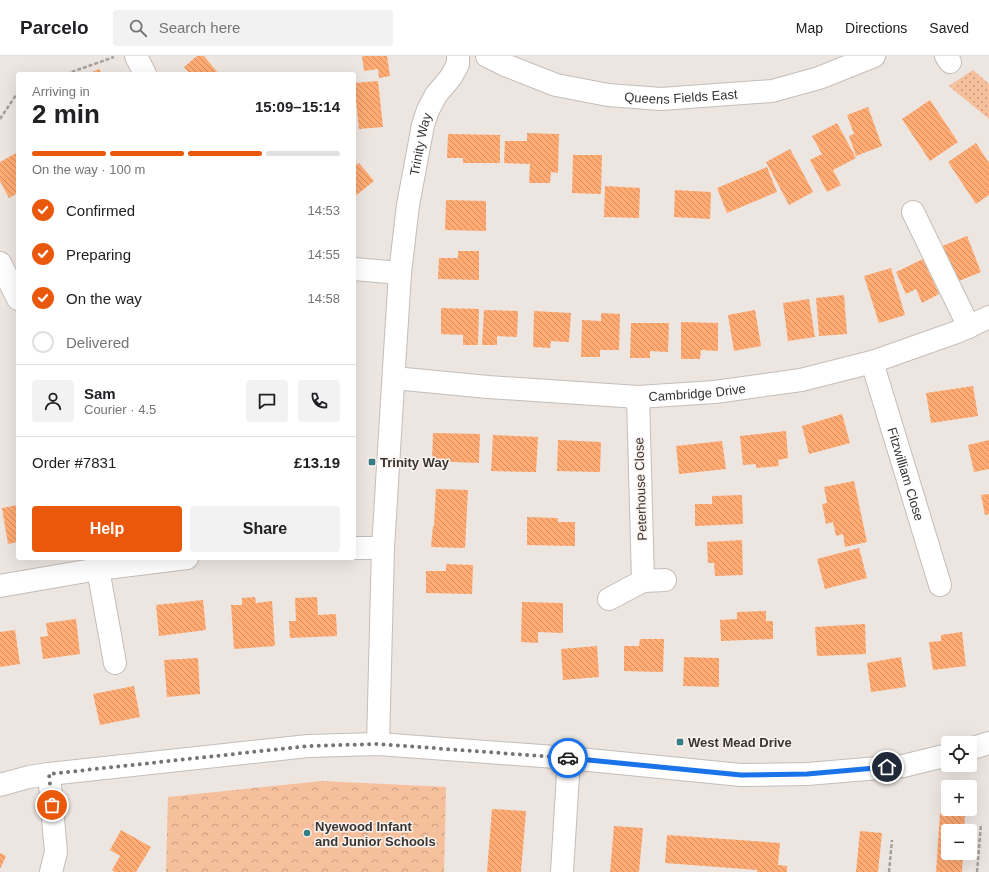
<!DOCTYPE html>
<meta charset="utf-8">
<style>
body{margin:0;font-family:Helvetica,sans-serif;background:#f2f2f2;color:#202124;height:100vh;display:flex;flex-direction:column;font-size:15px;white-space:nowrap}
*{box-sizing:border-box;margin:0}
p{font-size:13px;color:#757577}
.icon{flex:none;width:22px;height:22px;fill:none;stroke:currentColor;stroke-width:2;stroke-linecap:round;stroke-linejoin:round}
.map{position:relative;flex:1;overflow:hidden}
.drawer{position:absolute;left:16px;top:16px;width:340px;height:488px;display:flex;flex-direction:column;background:#fff;border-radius:4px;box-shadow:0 4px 16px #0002}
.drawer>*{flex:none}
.fabs{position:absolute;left:941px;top:680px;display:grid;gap:8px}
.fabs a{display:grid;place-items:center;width:36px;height:36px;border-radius:4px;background:#fff;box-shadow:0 4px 16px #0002;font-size:20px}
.pin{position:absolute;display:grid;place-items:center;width:34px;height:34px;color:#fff;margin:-17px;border:2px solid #fff;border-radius:50%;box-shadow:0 1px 4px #0007}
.courier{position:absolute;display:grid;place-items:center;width:40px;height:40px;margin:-20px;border:3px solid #1a73e8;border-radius:50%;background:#fff;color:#222;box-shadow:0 1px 5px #0007}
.headline em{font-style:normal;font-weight:600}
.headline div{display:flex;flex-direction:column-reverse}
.headline{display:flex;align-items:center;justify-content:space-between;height:68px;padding:0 16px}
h1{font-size:26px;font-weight:600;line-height:30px}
.bar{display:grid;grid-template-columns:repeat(4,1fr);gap:6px 4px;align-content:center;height:48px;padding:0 16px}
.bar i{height:5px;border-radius:3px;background:#e0e0e0}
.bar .current{background:#ea580c}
.bar p{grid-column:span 4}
.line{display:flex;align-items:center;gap:10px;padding:0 16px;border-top:1px solid #e0e0e0}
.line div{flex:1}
.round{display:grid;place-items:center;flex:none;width:42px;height:42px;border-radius:4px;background:#f2f2f2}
ol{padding:0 16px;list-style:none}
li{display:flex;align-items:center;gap:12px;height:44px}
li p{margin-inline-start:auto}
li .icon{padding:4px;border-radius:50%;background:#ea580c;color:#fff;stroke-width:4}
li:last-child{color:#757577}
li i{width:22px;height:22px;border:2px solid #e0e0e0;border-radius:50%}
.cta{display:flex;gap:8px;margin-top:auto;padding:8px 16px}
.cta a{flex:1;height:46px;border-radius:4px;background:#ea580c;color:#fff;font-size:16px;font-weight:600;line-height:46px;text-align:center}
.cta a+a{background:#f2f2f2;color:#202124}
header{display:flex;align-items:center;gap:24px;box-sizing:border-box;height:56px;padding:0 20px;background:#fff;border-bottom:1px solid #e0e0e0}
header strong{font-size:19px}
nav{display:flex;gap:22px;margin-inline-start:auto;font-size:14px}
.search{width:280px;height:36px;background:#f2f2f2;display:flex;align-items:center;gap:10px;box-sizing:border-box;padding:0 14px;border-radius:4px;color:#757577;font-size:15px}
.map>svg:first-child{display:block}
</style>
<header>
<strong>Parcelo</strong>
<div class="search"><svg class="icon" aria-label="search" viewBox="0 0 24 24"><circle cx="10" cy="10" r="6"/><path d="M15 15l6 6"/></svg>Search here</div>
<nav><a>Map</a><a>Directions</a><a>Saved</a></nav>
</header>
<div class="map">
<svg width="989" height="816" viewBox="0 0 989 816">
<defs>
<pattern id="grass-dots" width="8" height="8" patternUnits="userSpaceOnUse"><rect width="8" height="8" fill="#f6c09c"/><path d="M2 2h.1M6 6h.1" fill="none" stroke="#c89d80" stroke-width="1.8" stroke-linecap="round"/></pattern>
<pattern id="park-crowns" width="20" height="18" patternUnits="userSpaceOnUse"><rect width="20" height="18" fill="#f6c09c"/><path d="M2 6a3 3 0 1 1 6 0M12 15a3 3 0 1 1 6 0" fill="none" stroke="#c89d80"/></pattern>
<pattern id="building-back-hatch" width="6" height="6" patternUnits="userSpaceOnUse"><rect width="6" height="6" fill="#ffab73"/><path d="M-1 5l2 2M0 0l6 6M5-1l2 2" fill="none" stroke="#cf8c5f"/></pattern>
</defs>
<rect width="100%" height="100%" fill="#ede5e0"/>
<path fill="url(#grass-dots)" d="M 973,14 L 989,28 L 989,63 L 949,30 Z"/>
<path fill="url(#park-crowns)" d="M 322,725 L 446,731 L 444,816 L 166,816 L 168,741 Z"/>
<path fill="url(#building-back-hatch)" d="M 197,0 L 204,0 L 218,17 L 217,18 L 190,18 L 184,11 Z
M 362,0 L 387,0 L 390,20 L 379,22 L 378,13 L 364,15 Z
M 99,13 L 102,18 L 88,18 Z
M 378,25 L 383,71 L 359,73 L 354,27 Z
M 930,44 L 958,86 L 930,105 L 902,63 Z
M 868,51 L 882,90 L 856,100 L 849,80 L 854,78 L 847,59 Z
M 837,67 L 856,102 L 833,114 L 841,129 L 827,136 L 810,104 L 822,98 L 812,80 Z
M 527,77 L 559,78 L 558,117 L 551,116 L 550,127 L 529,127 L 530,108 L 504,107 L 505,85 L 527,85 Z
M 448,78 L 500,79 L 500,107 L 463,107 L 463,102 L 447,102 Z
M 976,87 L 989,107 L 989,139 L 976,148 L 948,106 Z
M 790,93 L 813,136 L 789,149 L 766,106 Z
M 18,96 L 18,137 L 9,142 L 0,125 L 0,106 Z
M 573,99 L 602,99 L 601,138 L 572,137 Z
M 359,107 L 374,125 L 354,141 L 354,110 Z
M 767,111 L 777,136 L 727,157 L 717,132 Z
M 605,130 L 640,132 L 639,162 L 604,161 Z
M 675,134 L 711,136 L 710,163 L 674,161 Z
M 446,144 L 486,145 L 486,175 L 445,174 Z
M 967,180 L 981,216 L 954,227 L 940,191 Z
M 458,195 L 479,195 L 479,224 L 438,223 L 439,202 L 458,202 Z
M 923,203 L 939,238 L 922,247 L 916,233 L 906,238 L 896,216 Z
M 891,212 L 905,259 L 879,267 L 864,220 Z
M 844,239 L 847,278 L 819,280 L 816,242 Z
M 809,243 L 815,281 L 788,285 L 783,247 Z
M 441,252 L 479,253 L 478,289 L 463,289 L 463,279 L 441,278 Z
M 484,254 L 518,255 L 517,281 L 497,280 L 497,289 L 482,289 Z
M 755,254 L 761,290 L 734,295 L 728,259 Z
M 534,255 L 571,257 L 569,286 L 551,285 L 550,292 L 533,291 Z
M 601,257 L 620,258 L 619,294 L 600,294 L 600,301 L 581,301 L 582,264 L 601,265 Z
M 681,266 L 718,267 L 718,295 L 701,294 L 700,303 L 681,303 Z
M 631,267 L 669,267 L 668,296 L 650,295 L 650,302 L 630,302 Z
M 973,330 L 978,360 L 931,367 L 926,337 Z
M 842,358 L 850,387 L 809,398 L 802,370 Z
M 786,375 L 788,402 L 778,404 L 779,410 L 756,412 L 756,408 L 743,409 L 740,380 Z
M 433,377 L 480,378 L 479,407 L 432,405 Z
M 493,379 L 538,381 L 536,416 L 491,415 Z
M 558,384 L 601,386 L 600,416 L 557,415 Z
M 989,384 L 989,413 L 974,416 L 968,389 Z
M 722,385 L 726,413 L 679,418 L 676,390 Z
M 854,425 L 867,486 L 845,491 L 843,478 L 836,480 L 833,466 L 826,468 L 822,448 L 827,447 L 824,431 Z
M 436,433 L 468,434 L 465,492 L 431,491 L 433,470 L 434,470 Z
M 989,438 L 989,458 L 985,459 L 981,439 Z
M 742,439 L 743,468 L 695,470 L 695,448 L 712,448 L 712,440 Z
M 18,449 L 18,486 L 8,488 L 2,452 Z
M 527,461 L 558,462 L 558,466 L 575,466 L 575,490 L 527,489 Z
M 742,484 L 743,519 L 715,520 L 714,507 L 708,507 L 707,486 Z
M 859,492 L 867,522 L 825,533 L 817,503 Z
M 446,508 L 473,509 L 472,538 L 426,537 L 426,515 L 446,515 Z
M 255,541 L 256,547 L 272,545 L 275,590 L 234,593 L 231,549 L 242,549 L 242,542 Z
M 317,541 L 318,559 L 336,558 L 337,580 L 290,582 L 289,565 L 296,565 L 295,542 Z
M 203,544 L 206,574 L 159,580 L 156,549 Z
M 522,546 L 563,547 L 563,577 L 538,576 L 538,587 L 521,586 Z
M 766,555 L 766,565 L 773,565 L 773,583 L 721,585 L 720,564 L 737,563 L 737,556 Z
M 76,563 L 80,598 L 43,603 L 40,581 L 48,580 L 46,567 Z
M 865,568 L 866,598 L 817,600 L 815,571 Z
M 15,574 L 20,608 L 0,611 L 0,576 Z
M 962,576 L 966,610 L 933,614 L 929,586 L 941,585 L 941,579 Z
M 640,583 L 664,583 L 663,616 L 624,615 L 624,590 L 639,590 Z
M 597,590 L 599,621 L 563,624 L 561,593 Z
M 684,601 L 719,602 L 719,631 L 683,630 Z
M 901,601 L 906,631 L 871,636 L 867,607 Z
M 198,602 L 200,638 L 167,641 L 164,604 Z
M 134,630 L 140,661 L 100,669 L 93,638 Z
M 492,753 L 526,755 L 521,816 L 487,816 Z
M 940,757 L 965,758 L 964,775 L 948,775 L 948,797 L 963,797 L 962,816 L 936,816 Z
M 614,770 L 643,772 L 639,816 L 610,816 Z
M 121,774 L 151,791 L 136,816 L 115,816 L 112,814 L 120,800 L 110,794 Z
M 860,775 L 882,777 L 878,816 L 856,816 Z
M 667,779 L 780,787 L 778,809 L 787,810 L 787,816 L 757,816 L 757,814 L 665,807 Z
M 0,797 L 6,800 L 0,813 Z"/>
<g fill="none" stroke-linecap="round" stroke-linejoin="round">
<g stroke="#c5bdb8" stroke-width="24">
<g id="minor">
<path d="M 136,0 L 145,18"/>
<path id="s1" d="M 487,0 L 505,9 L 556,29 L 608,39 L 661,43 L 772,35 L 819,22 L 874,0"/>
<path d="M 946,0 L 950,6"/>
<path d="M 913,156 L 969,271"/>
<path d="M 0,207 L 18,243"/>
<path d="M 354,213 L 400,217"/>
<path id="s2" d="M 872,306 L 940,529"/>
<path id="s3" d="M 394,322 L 488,331 L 638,341 L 715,336 L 801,324 L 872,306 L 957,276 L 989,261"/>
<path d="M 354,492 L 383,492"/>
<path d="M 98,513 L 115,607"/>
<path d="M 643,525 L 665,524"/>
<path d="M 0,530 L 98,513 L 187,502"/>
<path d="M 609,543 L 643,525 L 638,341"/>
<path id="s4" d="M 378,688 L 383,492 L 395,296 L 400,217 L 408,149 L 423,69 L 428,54 L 436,39 L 451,21 L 458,8 L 458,0"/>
<path d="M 970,693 L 989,687"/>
<path d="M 49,718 L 56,796 L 51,816"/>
<path d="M 0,729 L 29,721 L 49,718 L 308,690 L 378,688 L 569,702 L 741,719 L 807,718 L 903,710 L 948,699"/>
<path d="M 562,816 L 569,702"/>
</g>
</g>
<path stroke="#a6a09c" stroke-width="2.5" stroke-dasharray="4 2" stroke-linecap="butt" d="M 66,18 L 114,1
M 0,63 L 18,36
M 889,816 L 892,784
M 977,816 L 981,768"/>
<use href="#minor" stroke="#fff" stroke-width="22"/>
</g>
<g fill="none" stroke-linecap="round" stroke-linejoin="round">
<path stroke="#777370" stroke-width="4" stroke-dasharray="0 7.2" d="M 52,749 L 49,718 L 308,690 L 378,688 L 568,702"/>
<path stroke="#1a73e8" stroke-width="5" d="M 568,702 L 741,719 L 807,718 L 887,711"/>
</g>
<g fill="#367e85" stroke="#fbf2ed" stroke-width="1.5">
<rect x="368" y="402" width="8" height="8" rx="2"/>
<rect x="676" y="682" width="8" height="8" rx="2"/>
<circle cx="307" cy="777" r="4"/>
</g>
<g text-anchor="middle" stroke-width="3" stroke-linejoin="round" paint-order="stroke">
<g font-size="13" fill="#383533" stroke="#fbf2ed">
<text dy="5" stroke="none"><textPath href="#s1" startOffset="201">Queens Fields East</textPath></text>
<text dy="5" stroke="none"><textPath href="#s4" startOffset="602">Trinity Way</textPath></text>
<text dy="5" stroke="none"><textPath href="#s3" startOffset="304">Cambridge Drive</textPath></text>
<text dy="5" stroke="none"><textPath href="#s2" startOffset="117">Fitzwilliam Close</textPath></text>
<text transform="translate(640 433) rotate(-92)" y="5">Peterhouse Close</text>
</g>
<g font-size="13" font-weight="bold" fill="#383533" stroke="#fbf2ed" text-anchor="start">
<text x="380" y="411">Trinity Way</text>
<text x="688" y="691">West Mead Drive</text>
<text x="315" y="775">Nyewood Infant<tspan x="315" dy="15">and Junior Schools</tspan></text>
</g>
</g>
</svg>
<div class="fabs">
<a><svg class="icon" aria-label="locate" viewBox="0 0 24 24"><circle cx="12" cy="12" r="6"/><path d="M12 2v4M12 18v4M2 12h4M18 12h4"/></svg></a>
<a>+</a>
<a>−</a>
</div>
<div class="pin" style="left:52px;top:749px;background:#ea580c"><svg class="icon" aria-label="bag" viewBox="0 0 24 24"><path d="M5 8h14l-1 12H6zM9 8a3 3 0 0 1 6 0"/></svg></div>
<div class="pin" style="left:887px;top:711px;background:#1f2937"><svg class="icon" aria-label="home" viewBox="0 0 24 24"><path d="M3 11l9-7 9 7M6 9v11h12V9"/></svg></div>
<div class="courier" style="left:568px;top:702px"><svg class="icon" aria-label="car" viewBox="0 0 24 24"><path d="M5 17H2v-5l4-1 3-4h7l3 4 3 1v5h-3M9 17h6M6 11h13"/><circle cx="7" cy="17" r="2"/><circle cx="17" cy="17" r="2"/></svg></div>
<section class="drawer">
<div class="headline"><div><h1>2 min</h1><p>Arriving in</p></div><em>15:09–15:14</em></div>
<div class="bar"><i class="current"></i><i class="current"></i><i class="current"></i><i></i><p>On the way · 100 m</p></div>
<ol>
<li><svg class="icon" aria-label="check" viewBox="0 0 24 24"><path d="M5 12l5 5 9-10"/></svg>Confirmed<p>14:53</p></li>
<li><svg class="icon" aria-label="check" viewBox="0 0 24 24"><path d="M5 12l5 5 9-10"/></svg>Preparing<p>14:55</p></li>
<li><svg class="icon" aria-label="check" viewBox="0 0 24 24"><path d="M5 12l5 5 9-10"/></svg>On the way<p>14:58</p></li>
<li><i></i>Delivered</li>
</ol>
<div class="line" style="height:72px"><a class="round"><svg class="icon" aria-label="person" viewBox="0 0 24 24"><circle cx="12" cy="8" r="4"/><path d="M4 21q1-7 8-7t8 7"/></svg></a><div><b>Sam</b><p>Courier · 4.5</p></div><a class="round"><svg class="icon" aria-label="chat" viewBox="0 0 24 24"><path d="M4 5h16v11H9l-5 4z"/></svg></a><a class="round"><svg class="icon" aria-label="phone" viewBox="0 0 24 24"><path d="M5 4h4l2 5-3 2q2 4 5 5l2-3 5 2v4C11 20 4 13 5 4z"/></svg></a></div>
<div class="line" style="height:52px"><div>Order #7831</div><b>£13.19</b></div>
<div class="cta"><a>Help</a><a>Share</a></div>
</section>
</div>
